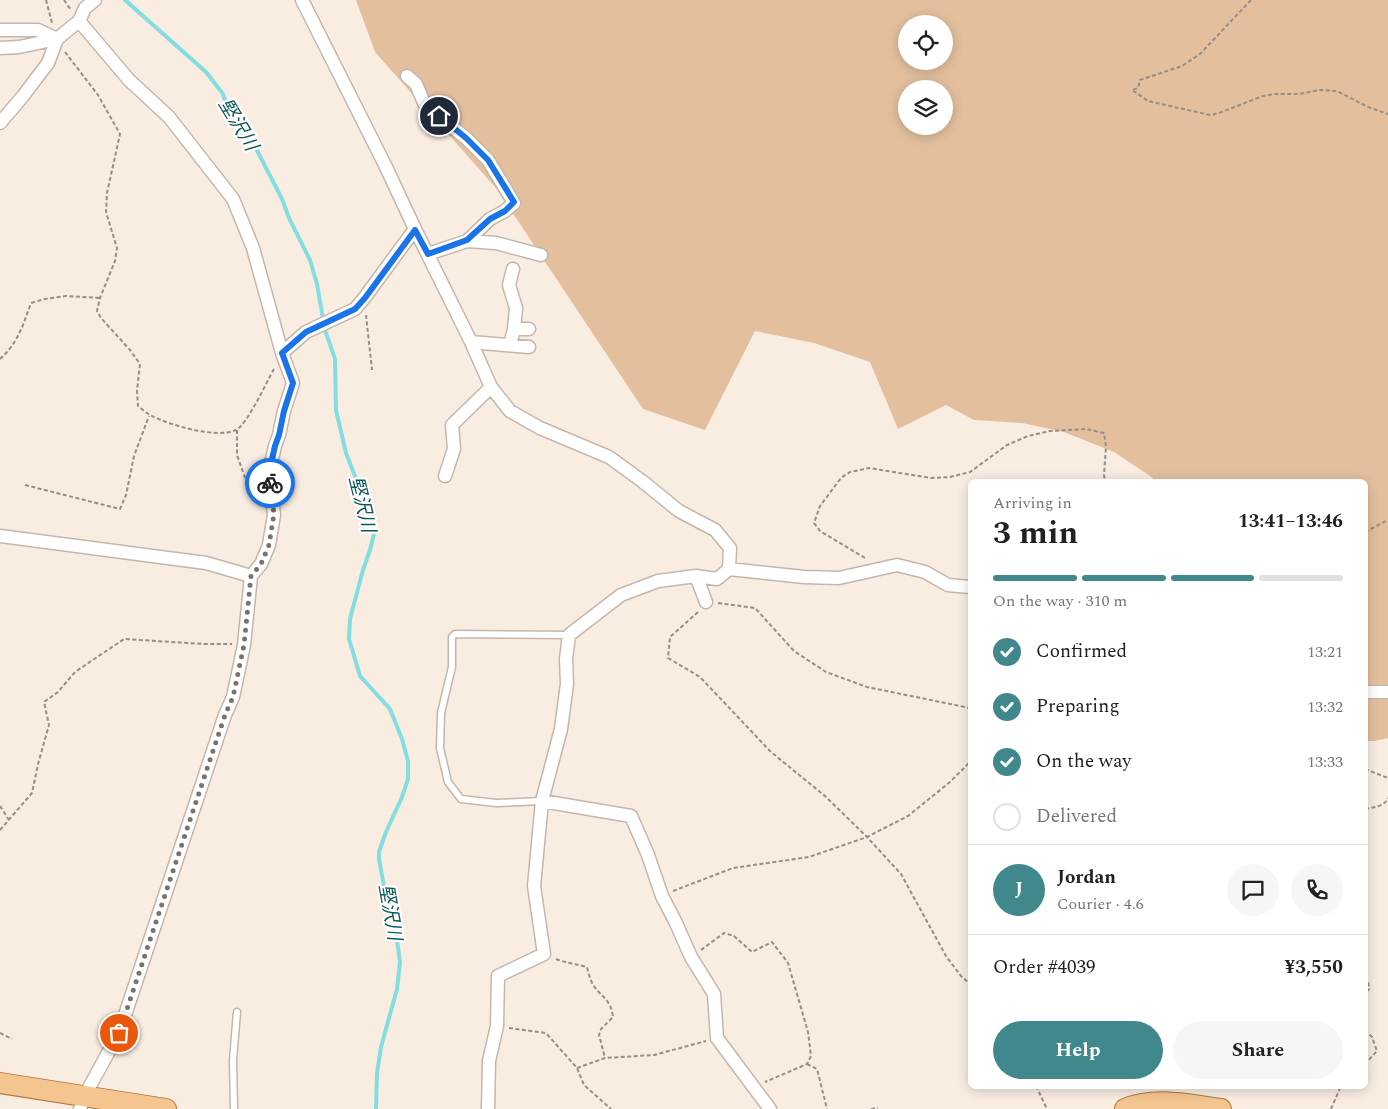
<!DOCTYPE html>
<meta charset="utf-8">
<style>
body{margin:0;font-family:Spectral,"Noto Sans JP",serif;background:#f6f6f6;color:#202124;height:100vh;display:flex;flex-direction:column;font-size:19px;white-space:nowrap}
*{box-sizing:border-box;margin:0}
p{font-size:16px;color:#757577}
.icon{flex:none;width:28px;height:28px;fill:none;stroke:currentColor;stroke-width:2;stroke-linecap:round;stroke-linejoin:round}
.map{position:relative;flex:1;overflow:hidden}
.sheet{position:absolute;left:968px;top:479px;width:400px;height:610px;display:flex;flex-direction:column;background:#fff;border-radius:8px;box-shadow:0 2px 12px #0003}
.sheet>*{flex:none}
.buttons{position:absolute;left:898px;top:15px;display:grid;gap:10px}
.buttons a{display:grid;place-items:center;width:55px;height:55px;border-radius:50%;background:#fff;box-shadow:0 2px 12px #0003;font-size:25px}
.pin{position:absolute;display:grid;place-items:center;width:42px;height:42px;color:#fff;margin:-21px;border:2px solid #fff;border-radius:50%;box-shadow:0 1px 5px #0007}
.courier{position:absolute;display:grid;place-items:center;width:50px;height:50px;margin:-25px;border:4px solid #1a73e8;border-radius:50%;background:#fff;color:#222;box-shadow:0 1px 6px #0007}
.headline em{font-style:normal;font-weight:700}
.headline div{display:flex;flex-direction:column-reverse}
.headline{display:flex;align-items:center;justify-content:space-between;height:85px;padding:0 25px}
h1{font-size:32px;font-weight:700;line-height:38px}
.bar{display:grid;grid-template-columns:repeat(4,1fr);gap:8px 5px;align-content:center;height:60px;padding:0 25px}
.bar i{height:6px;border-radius:4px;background:#e0e0e0}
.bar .selected{background:#40888b}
.bar p{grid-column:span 4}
.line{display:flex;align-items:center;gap:12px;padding:0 25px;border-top:1px solid #e0e0e0}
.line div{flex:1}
.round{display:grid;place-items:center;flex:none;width:52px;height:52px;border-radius:26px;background:#f6f6f6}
ol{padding:0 25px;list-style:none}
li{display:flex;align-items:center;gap:15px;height:55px}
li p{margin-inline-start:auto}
li .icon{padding:5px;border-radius:50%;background:#40888b;color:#fff;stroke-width:4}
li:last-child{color:#757577}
li i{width:28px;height:28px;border:2px solid #e0e0e0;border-radius:50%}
.action{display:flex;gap:10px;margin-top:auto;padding:10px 25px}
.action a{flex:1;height:58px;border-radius:30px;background:#40888b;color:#fff;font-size:20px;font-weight:700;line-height:58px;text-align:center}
.action a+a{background:#f6f6f6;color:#202124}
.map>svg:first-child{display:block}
</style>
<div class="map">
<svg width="1388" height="1109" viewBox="0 0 1388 1109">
<rect width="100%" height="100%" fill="#f9ede2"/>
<path fill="#e3bf9d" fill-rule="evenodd" d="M 356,0 L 1388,0 L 1388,738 L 1375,741 L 1365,741 L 1365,481 L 1154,481 L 1153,478 L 1114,452 L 1064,432 L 1022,423 L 974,420 L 946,405 L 898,429 L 870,362 L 814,343 L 755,331 L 705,430 L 643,409 L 496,188 L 375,52 ZM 906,24 L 944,24 L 944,61 L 906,61 ZM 906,89 L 944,89 L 944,126 L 906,126 Z"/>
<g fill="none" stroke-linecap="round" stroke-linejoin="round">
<path stroke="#83dde1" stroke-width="4" d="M 125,0 L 206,72 L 223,94 L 224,98 L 247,131 L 282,199 L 289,218 L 310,260 L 317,284 L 325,330 L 335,359 L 336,410 L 346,453 L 369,512 L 374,534 L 370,550 L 363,570 L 350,619 L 349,639 L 360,676 L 390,709 L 402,739 L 408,761 L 408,779 L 402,797 L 386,832 L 379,852 L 379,859 L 384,886 L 394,918 L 400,962 L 397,989 L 381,1047 L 377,1073 L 376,1109"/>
<g stroke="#c3b7ad" stroke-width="9">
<path id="lane" d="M 542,801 L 496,803 L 461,799 L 448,782 L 440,748 L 441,713 L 452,667 L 452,637 L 455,634 L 569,635
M 234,1109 L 233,1060 L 237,1012"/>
</g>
<g stroke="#c3b7ad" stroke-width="15">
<path id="street" d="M 302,0 L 385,165 L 415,229 L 471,342 L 491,387 L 510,411 L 540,428 L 609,457 L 642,481 L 679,511 L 715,530 L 730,548 L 729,569
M 79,21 L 129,80 L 169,117 L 233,199 L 253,248 L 282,353 L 293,383 L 284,411 L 279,435 L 275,446 L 270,468 L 270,480 L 274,515 L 269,545 L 261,564 L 251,576 L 244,645 L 233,697 L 225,715 L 119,1033 L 85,1095 L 80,1109
M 0,30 L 38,30 L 57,39
M 0,48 L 19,47 L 57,39 L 79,21 L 85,8 L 95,0
M 407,76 L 416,84 L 425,105 L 466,138 L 488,160 L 514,203 L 505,211 L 490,219 L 467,241 L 428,254
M 0,123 L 23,96 L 48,63 L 57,39
M 467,241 L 496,243 L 541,255
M 514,329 L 529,329
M 471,342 L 529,347
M 510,345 L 514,329 L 516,308 L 509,285 L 513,269
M 282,353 L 306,332 L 355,309 L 365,297 L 415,229
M 445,476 L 454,449 L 452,425 L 491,387
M 0,536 L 206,563 L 251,576
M 696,576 L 706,602
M 1365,692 L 1388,692
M 542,801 L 631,816 L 648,855 L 662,896 L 676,923 L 691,957 L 714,994 L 717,1038 L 770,1109
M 488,1109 L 489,1061 L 497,1026 L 498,976 L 544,954 L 534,886 L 542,801 L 561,729 L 567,684 L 566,659 L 569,635 L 621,595 L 658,581 L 696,576 L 717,579 L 729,569 L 804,577 L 839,578 L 897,565 L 925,572 L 948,585 L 970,587"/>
</g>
<g stroke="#ad783c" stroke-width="22">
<path id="primary" d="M 0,1083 L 166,1109
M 1125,1109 C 1154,1096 1191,1105 1221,1109"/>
</g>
<path stroke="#968e86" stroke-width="2" stroke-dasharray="4 2.5" stroke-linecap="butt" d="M 46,0 L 52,23
M 64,0 L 71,10
M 1251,0 L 1200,54 L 1182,66 L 1140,80 L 1138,88 L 1132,90 L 1148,101 L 1210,115 L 1219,113 L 1263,96 L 1275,94 L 1299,94 L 1320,90 L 1337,91 L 1368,107 L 1388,114
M 65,52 L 98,95 L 120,134 L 107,193 L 106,212 L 117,248 L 115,261 L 100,298 L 97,311 L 101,318 L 130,350 L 140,364 L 137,391 L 138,406 C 142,409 146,413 150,415 C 169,425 216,439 236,430 C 247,425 267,381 274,369
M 366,315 L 372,370
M 0,359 C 18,343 23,325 31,303 L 45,299 L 66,296 L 100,298
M 237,430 L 237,455 L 248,486 L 255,497
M 25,485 L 120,509 L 126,495 L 134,456 L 149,416
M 1365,532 L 1388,520
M 865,558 L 820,531 L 814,523 L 820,506 L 841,478 L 850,472 L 869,468 L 931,478 L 950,477 L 970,472 L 1007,445 L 1028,436 L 1050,431 L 1086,429 L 1104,433 L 1106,447 L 1104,475 L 1105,481
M 718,603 L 755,608 L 794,651 L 826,672 L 867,687 L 970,708
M 698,612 L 670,637 L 668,658 L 700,677 L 771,752 L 825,796 L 867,837 L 901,874 L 946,956 L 961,976 L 970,984
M 1365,769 L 1388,778
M 0,806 L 9,820
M 1365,809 C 1374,807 1384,807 1388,798
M 0,830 L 32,793 L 38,764 L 49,725 L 44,702 L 58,692 L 75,672 L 124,639 L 204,644 L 232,644
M 673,891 L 733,868 L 809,857 L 867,837 L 908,816 L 950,782 L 970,762
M 701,950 L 724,933 L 734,936 L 752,952 L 772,942 L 788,963 L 808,1032 L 811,1056 L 807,1064 L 765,1082
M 556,959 C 566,963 576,964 587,967 C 588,972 590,978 592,983 C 599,996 611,998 613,1017 L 601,1029 L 599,1035 L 605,1058
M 1365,977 L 1368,981 L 1369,989 L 1365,994
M 509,1028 L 546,1033 L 577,1068 L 584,1085 L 611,1109
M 1365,1030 L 1372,1037 L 1377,1051 L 1365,1064
M 0,1033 L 12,1039
M 807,1064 L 817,1069 L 827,1109
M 577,1068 L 605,1058 L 654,1055 L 706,1041
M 1036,1086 L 1047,1109
M 871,1109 L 878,1108
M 1331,1109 L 1341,1086"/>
<use href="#lane" stroke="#fff" stroke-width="6"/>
<use href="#street" stroke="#fff" stroke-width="12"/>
<use href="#primary" stroke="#f5c58f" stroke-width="20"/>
</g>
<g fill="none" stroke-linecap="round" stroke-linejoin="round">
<path stroke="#7a736c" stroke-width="5" stroke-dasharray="0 9" d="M 119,1033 L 225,715 L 233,697 L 244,645 L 251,576 L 261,564 L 269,545 L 274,514 L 270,483"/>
<path stroke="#1a73e8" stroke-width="6" d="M 270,483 L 270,468 L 275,446 L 279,435 L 284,411 L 293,383 L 282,353 L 306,332 L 355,309 L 365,298 L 415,230 L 428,254 L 467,240 L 490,219 L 505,211 L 514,202 L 488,160 L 466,138 L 439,116"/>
</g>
<g text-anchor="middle" stroke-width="4.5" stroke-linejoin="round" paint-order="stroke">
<g font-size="19" font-style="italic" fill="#06595c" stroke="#fffcfa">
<text transform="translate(239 124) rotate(59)" y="7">堅沢川</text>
<text transform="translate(363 504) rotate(76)" y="7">堅沢川</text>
<text transform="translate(391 912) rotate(80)" y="7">堅沢川</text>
</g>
</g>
</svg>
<div class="buttons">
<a><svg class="icon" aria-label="locate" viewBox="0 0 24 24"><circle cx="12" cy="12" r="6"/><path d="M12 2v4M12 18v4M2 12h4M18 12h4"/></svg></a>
<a><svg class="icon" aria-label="layers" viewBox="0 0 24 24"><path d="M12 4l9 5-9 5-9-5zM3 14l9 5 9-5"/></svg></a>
</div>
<div class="pin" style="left:119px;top:1033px;background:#ea580c"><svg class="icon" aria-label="bag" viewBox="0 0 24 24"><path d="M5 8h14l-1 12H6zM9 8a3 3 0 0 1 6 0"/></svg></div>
<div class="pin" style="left:439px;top:116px;background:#1f2937"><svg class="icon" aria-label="home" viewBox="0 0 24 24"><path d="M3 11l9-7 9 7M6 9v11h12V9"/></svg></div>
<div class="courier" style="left:270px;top:483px"><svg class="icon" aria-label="bike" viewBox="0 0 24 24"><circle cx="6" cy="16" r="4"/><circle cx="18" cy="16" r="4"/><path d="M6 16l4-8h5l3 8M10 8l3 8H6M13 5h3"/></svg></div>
<section class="sheet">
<div class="headline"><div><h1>3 min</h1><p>Arriving in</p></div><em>13:41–13:46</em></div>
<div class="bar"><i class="selected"></i><i class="selected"></i><i class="selected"></i><i></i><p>On the way · 310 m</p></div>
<ol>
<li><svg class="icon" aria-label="check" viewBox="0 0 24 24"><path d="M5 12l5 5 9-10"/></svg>Confirmed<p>13:21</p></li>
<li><svg class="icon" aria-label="check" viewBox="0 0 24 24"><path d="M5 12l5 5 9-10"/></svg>Preparing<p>13:32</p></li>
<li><svg class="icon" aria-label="check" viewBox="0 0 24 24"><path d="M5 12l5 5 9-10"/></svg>On the way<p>13:33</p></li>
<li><i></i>Delivered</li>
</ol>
<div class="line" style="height:90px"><b class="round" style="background:#40888b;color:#fff">J</b><div><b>Jordan</b><p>Courier · 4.6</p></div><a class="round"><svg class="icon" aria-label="chat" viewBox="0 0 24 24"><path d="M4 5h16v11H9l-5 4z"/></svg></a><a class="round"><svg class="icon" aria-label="phone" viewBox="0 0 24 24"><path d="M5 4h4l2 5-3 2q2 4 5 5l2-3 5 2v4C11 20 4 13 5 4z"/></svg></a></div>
<div class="line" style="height:65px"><div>Order #4039</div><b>¥3,550</b></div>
<div class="action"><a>Help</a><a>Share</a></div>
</section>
</div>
